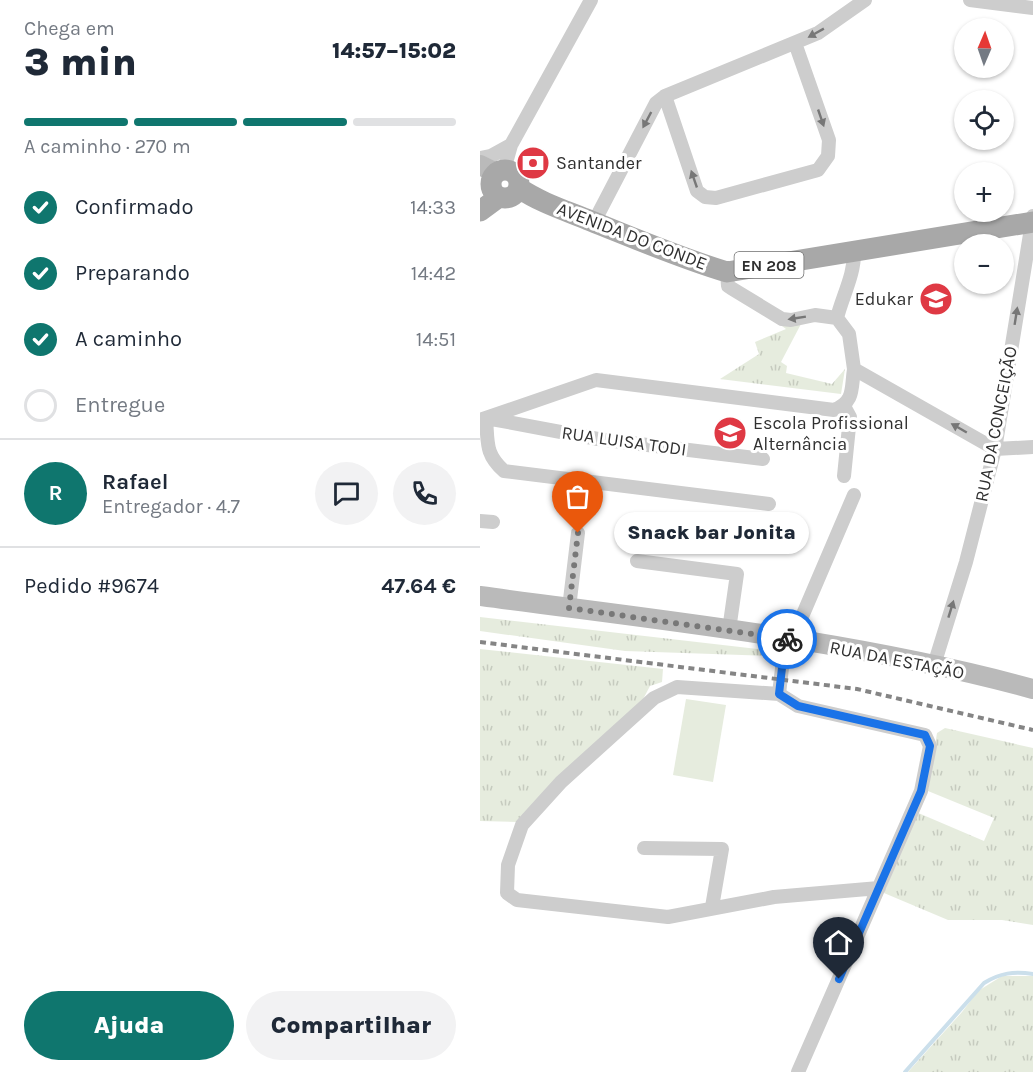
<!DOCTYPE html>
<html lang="pt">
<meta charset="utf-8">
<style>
body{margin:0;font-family:Karla,sans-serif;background:#f2f2f3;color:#1f2937;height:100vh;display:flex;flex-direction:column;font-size:22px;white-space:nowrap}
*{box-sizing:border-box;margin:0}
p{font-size:20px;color:#747a83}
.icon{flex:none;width:33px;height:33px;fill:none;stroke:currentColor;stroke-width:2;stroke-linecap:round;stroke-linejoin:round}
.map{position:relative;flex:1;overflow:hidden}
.sheet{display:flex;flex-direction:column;background:#fff;width:480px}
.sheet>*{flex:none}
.needle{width:39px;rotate:2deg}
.tools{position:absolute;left:474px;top:18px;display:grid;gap:12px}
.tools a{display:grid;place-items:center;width:60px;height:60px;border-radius:50%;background:#fff;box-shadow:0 2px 4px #0004;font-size:30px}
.pin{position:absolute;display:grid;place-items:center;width:51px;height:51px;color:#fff;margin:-62px -26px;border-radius:50% 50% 50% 0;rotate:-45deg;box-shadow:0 0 6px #0007}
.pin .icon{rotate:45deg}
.courier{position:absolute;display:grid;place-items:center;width:60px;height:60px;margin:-30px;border:4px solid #1a73e8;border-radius:50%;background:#fff;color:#222;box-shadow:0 2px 8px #0007}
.bubble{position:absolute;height:42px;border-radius:21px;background:#fff;box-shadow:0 2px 4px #0004;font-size:20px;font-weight:800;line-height:42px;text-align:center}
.summary em{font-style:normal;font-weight:800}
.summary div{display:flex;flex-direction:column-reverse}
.summary{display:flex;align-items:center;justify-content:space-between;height:102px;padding:0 24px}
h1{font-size:39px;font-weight:800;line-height:45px}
.bar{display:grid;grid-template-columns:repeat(4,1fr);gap:9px 6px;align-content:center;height:72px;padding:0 24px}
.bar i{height:8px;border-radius:4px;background:#e0e1e3}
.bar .on{background:#0f766e}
.bar p{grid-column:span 4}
.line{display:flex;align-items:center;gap:15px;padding:0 24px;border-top:2px solid #e0e1e3}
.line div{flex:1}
.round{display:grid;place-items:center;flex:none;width:63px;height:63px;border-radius:32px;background:#f2f2f3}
ol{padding:0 24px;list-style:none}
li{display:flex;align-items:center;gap:18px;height:66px}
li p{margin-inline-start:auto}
li .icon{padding:6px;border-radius:50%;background:#0f766e;color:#fff;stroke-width:4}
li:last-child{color:#747a83}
li i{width:33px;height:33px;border:3px solid #e0e1e3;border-radius:50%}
.cta{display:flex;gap:12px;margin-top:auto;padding:12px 24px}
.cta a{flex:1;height:69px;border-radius:36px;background:#0f766e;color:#fff;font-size:24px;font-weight:800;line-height:69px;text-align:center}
.cta a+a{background:#f2f2f3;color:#1f2937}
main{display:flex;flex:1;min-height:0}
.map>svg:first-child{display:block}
</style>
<main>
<section class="sheet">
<div class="summary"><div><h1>3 min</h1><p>Chega em</p></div><em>14:57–15:02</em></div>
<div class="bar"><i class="on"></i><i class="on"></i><i class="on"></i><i></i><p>A caminho · 270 m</p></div>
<ol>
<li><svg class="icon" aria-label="check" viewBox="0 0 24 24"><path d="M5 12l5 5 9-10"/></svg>Confirmado<p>14:33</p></li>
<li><svg class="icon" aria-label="check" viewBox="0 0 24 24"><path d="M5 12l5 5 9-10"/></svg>Preparando<p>14:42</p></li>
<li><svg class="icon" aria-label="check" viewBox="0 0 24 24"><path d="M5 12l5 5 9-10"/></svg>A caminho<p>14:51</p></li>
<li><i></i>Entregue</li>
</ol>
<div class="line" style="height:108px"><b class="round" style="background:#0f766e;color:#fff">R</b><div><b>Rafael</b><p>Entregador · 4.7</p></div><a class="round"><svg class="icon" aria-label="chat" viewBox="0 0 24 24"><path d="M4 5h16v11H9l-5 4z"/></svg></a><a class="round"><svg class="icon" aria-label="phone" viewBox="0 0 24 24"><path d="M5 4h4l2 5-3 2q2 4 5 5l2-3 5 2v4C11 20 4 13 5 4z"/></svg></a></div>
<div class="line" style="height:78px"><div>Pedido #9674</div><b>47.64 €</b></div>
<div class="cta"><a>Ajuda</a><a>Compartilhar</a></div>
</section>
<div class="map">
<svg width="553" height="1072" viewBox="0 0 553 1072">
<defs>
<pattern id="grass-tufts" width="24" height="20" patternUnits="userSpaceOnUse" patternTransform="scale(1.5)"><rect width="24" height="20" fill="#e6ecde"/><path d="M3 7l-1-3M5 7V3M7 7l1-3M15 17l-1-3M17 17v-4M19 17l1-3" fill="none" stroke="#c6cbbf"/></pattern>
</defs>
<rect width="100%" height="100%" fill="#fff"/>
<path fill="url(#grass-tufts)" d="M 321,324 L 301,362 L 307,366 L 306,373 L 352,384 L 365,369 L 361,394 L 240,379 L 279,354 L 275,342 L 306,329 L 302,326 Z
M 0,617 L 294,651 L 295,656 L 145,651 L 0,631 Z
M 0,649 L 183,669 L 182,682 L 170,686 L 161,703 L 37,822 L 0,821 Z
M 465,728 L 553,748 L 553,925 L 522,920 L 468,920 L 404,893 L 436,812 L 504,841 L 514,818 L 448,791 L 457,733 Z
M 522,976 L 553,976 L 553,1072 L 428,1072 L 482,1012 L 498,991 Z"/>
<path fill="#e6ecde" d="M 206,699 L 246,705 L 233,782 L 193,775 Z"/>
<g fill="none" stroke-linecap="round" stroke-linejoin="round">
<path stroke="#cbdfeb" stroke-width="4" d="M 425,1072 L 504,983 C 520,973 534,971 553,974"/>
<path stroke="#cdcdcd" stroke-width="14" d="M 490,0 L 553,8
M 185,96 L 217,191 L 225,197 L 236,198 L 338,170 L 348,156 L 349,140 L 315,43
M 0,158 L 11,156 L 31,145
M 24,170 L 31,145 L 111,0
M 114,222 L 176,103 L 185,96 L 338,33 L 385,0
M 247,272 L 248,286 L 251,288 L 302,319 L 311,320 L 335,315 L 357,318 L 369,334 L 374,369 L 515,449 L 553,447
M 357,318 C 362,297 375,274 374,251
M 364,406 L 370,417 L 364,476
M 6,418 C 8,443 5,454 24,471 L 289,504
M 6,418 L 118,439 L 283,459
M 0,420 L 116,380 L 354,410 C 375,402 371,388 374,369
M 0,521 L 13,522
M 157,561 L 257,574 L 249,630
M 89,608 L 98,533
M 454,665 L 486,562 L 515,449 L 553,216
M 299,694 L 197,687 L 174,698 L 81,782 L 42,825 L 28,865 L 27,893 L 37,900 L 188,917 L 294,897 L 399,888
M 164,848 L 242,849 L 232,907
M 318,1072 L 441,791 L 450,746 L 445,735 L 318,706 L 299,694 L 302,668 L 312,640 L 374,495"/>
<path stroke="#bababa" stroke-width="20" d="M 0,165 L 16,173
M 0,596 C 185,621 373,640 553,689"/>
<path stroke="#a8a8a8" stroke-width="21" d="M11 184a14 14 0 1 1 28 0a14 14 0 1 1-28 0Z
M 39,188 C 61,203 87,211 111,221 C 156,239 200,258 247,272 L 553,222
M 0,211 L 19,197"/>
<path stroke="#858585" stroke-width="4" stroke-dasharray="6 4.5" stroke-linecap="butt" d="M 0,642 L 377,689 L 553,730"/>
</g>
<defs><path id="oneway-solid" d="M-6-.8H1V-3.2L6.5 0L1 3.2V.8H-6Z" transform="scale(1.5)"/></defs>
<g fill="#777">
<use href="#oneway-solid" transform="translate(336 33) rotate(151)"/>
<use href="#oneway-solid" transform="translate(341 118) rotate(71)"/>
<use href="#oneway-solid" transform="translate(167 120) rotate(118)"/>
<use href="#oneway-solid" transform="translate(214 179) rotate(-109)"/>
<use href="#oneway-solid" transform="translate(536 316) rotate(-81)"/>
<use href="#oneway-solid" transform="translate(317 318) rotate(171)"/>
<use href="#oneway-solid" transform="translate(479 428) rotate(-150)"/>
<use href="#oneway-solid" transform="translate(471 609) rotate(-73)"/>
</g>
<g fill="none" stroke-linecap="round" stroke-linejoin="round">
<path stroke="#787878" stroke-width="6" stroke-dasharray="0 10.8" d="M 98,533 L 89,608 L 307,639"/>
<path stroke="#1a73e8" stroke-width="8" d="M 307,639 L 312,640 L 302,668 L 299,694 L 318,706 L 445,735 L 450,746 L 441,791 L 359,979"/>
</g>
<defs>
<g id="bank-disc" transform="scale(1.725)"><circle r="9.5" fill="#df3944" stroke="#fff"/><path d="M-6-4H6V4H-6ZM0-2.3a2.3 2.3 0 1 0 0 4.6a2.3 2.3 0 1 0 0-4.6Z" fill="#fff"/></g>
<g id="school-disc" transform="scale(1.725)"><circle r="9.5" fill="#df3944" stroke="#fff"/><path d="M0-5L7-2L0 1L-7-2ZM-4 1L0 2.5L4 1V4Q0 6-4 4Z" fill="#fff"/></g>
</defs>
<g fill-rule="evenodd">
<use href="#bank-disc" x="53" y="163"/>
<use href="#school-disc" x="456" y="299"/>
<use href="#school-disc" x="250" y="433"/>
</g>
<g text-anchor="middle" stroke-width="6" stroke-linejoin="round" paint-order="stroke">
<rect fill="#fff" stroke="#6e6e6e" stroke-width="1.5" x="254.5" y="252" width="69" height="26" rx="4.5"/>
<g font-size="16" font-weight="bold" fill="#303030">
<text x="289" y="271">EN 208</text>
</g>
<g font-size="18" fill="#303030" stroke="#fff" text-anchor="start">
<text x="76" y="169">Santander</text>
<text x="433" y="305" text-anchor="end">Edukar</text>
<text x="273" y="429">Escola Profissional<tspan x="273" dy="21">Alternância</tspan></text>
</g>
<g font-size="18" fill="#303030" stroke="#fff">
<text transform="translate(152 236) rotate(21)" y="6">AVENIDA DO CONDE</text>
<text transform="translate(516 424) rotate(-79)" y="6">RUA DA CONCEIÇÃO</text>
<text transform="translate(144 441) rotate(8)" y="6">RUA LUISA TODI</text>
<text transform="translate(417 660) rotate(11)" y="6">RUA DA ESTAÇÃO</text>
</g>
</g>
</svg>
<div class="tools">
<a><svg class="needle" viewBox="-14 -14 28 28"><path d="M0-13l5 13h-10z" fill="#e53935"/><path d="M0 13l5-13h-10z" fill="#747a83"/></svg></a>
<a><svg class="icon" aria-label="locate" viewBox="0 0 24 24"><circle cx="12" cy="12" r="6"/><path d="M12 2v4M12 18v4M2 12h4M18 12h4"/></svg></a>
<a>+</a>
<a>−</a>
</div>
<div class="pin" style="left:98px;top:533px;background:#ea580c"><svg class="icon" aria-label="bag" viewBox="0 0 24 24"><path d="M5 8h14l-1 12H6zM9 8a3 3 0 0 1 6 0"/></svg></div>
<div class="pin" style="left:359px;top:979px;background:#1f2937"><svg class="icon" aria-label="home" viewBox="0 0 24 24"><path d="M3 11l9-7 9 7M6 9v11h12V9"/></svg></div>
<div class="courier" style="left:307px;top:639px"><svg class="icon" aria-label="bike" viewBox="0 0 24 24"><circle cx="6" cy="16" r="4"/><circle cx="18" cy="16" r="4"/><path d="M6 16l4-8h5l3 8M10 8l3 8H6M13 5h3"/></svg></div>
<div class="bubble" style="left:134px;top:512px;width:195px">Snack bar Jonita</div>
</div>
</main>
